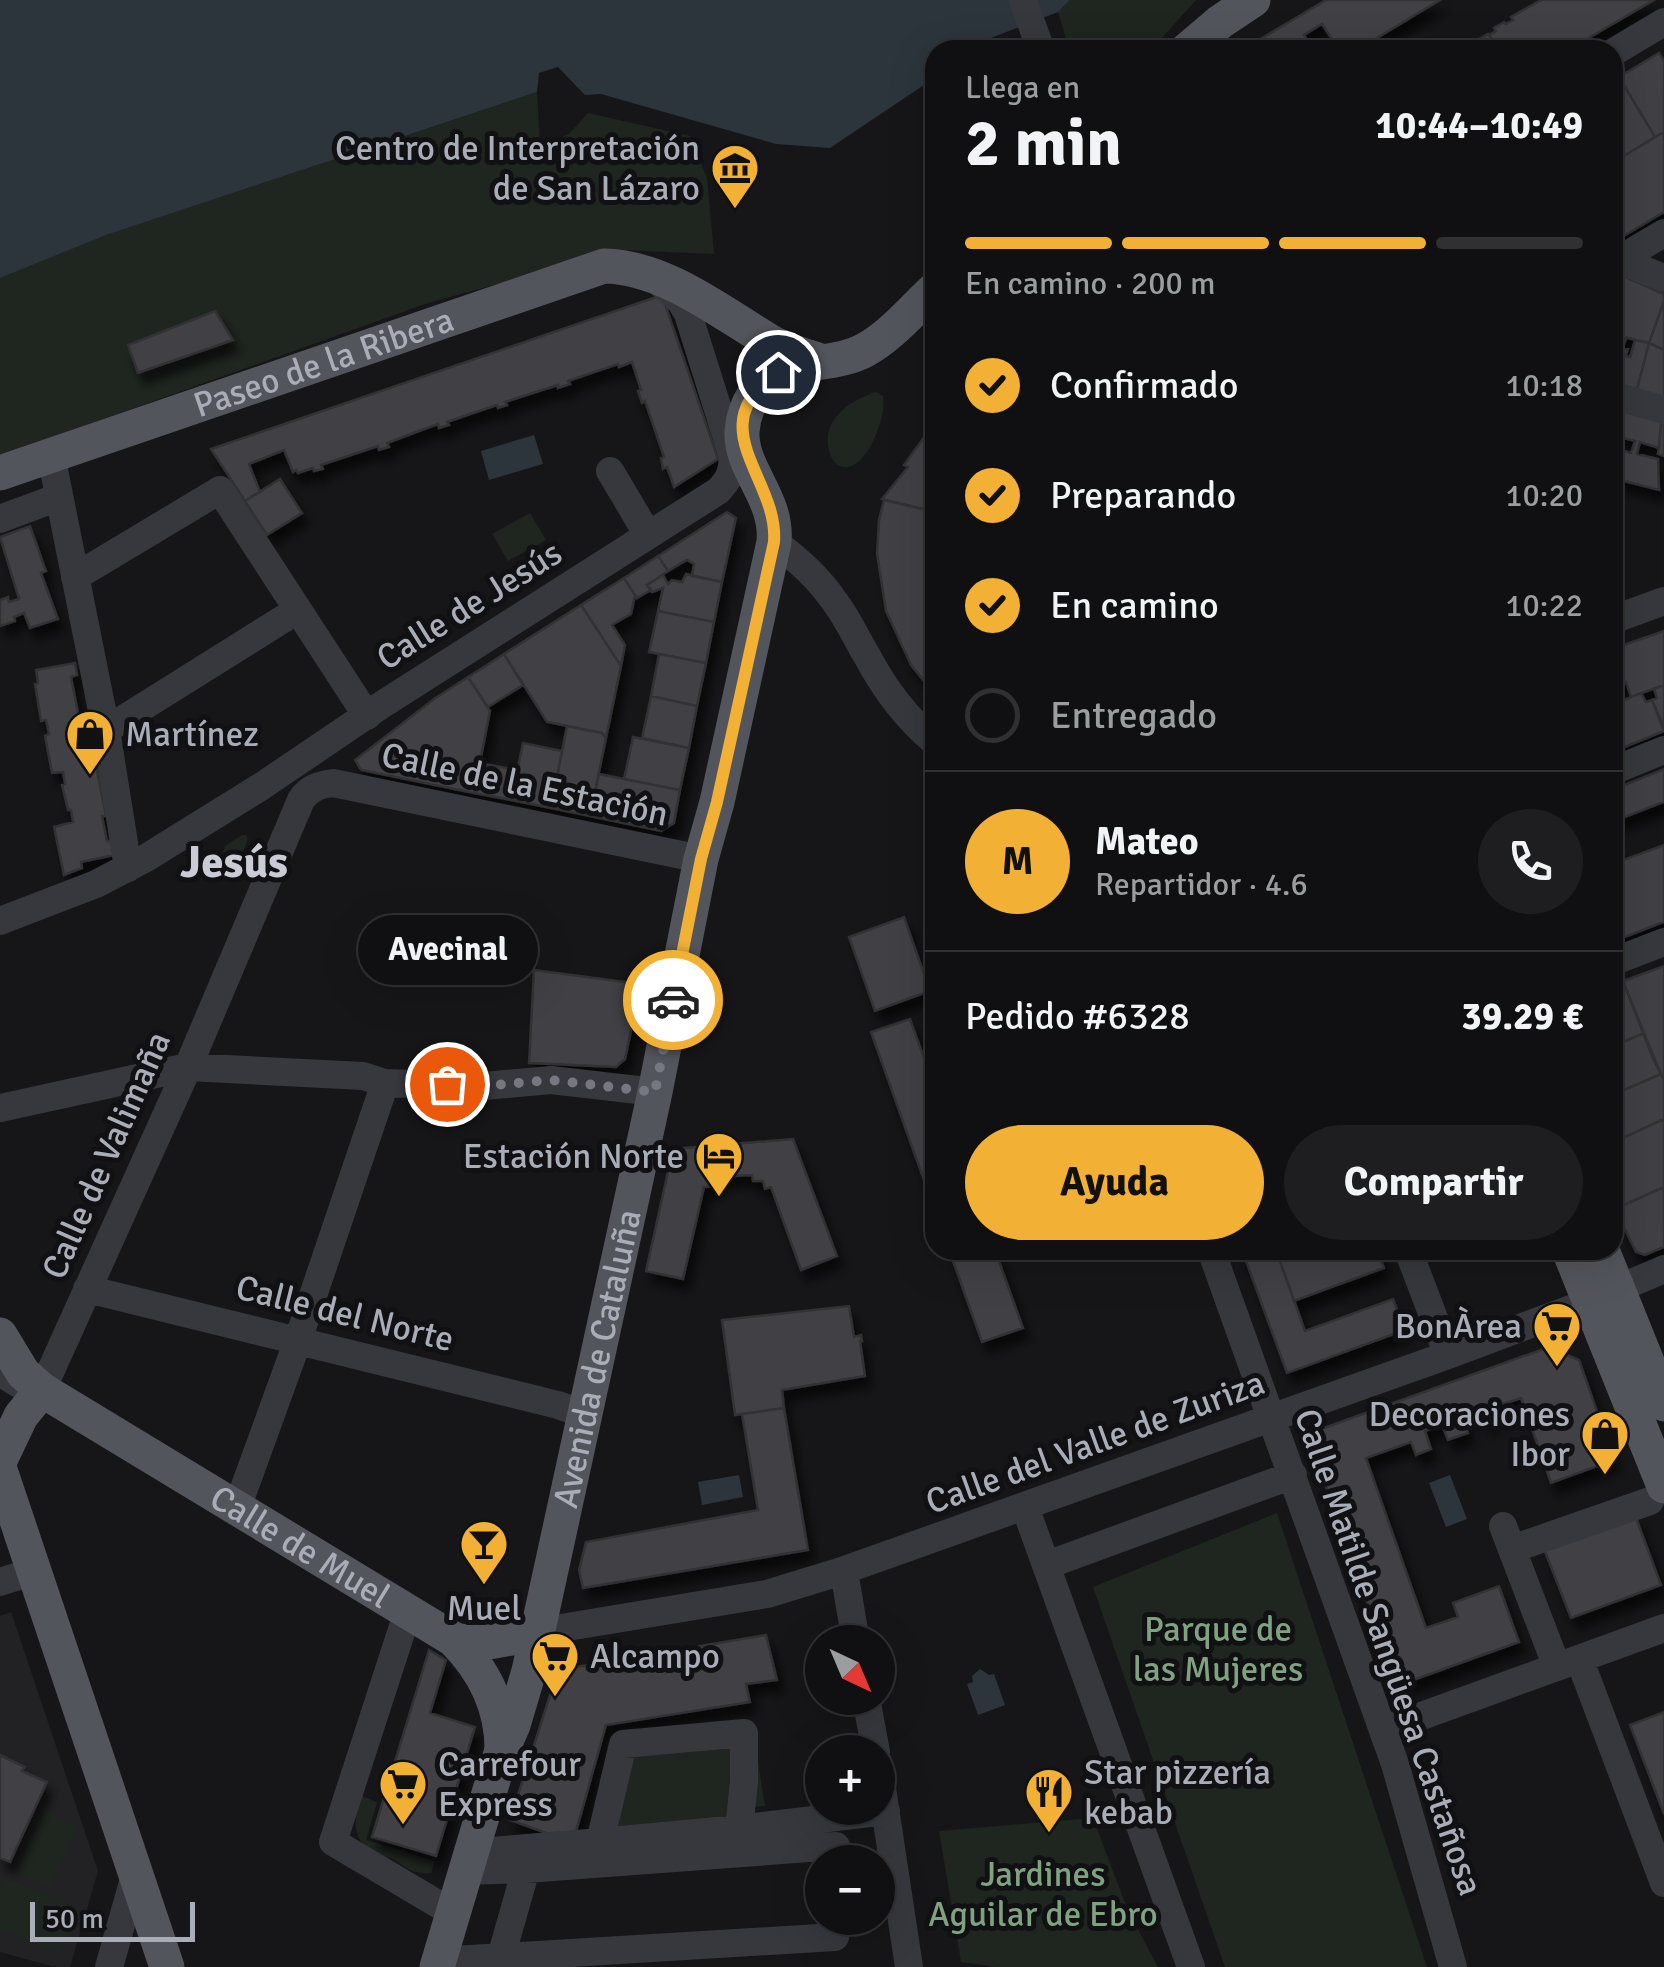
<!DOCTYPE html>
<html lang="es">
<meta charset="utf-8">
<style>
body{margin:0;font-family:Signika,sans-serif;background:#1e1e20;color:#f1f3f6;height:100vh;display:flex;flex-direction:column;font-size:38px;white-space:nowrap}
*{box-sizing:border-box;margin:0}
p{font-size:32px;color:#9c9d9f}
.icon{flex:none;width:55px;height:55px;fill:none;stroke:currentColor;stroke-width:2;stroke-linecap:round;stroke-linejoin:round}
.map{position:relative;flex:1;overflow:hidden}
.panel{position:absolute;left:925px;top:40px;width:698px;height:1220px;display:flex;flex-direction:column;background:#101012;border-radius:30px;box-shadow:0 10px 40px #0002,0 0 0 2px #303032}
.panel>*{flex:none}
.needle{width:65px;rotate:136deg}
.fabs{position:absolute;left:805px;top:1625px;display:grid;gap:20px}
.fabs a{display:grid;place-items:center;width:90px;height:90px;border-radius:50%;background:#101012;box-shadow:0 10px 40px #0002,0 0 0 2px #303032;font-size:50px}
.scale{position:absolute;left:30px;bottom:25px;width:165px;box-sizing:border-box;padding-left:10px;border:5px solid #a8adb8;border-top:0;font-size:28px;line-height:35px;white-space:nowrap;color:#a8adb8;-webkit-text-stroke:8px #111113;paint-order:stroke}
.pin{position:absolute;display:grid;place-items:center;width:85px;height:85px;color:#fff;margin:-42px;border:5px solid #fff;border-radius:50%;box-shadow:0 2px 10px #0007}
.courier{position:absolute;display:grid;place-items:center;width:100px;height:100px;margin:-50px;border:8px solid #f2b134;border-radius:50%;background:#fff;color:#222;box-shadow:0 2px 12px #0007}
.bubble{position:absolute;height:70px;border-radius:35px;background:#101012;box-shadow:0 10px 40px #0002,0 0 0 2px #303032;font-size:32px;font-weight:700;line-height:70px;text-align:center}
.head em{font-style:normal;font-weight:700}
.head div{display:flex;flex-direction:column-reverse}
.head{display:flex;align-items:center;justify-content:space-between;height:170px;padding:0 40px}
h1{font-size:65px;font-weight:700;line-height:75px}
.bar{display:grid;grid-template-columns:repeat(4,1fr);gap:15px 10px;align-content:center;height:120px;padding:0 40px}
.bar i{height:12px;border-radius:8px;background:#303032}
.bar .active{background:#f2b134}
.bar p{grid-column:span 4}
.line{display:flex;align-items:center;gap:25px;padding:0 40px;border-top:2px solid #303032}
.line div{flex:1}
.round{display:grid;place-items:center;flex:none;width:105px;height:105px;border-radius:52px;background:#1e1e20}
ol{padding:0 40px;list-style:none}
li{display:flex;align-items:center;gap:30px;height:110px}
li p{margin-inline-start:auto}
li .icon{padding:10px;border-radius:50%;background:#f2b134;color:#111;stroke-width:4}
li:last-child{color:#9c9d9f}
li i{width:55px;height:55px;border:5px solid #303032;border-radius:50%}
.action{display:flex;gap:20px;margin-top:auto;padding:20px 40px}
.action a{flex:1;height:115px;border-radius:60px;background:#f2b134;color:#111;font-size:40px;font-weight:700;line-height:115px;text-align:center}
.action a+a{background:#1e1e20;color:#f1f3f6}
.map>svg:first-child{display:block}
</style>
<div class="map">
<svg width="1664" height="1967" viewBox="0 0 1664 1967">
<defs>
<filter id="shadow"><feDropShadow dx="6" dy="11" stdDeviation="5" flood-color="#0009"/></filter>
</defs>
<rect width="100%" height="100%" fill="#161618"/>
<path fill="#222225" d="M 11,1612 L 98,1871 L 70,1967 L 55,1967 L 0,1952 L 0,1616 Z"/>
<path fill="#1e261f" d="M 1070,0 L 1196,0 L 1151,50 L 1088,50 L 1067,42 L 1058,12 Z
M 537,92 L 540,144 L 569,134 L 588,113 L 690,136 L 707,178 L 714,254 L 621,250 L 428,303 L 0,456 L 0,278 L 109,234 Z
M 876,392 L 883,396 C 888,417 863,480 838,465 C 832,462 829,452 828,445 C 824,417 853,399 876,392 Z
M 530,513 L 546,540 L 508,561 L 492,534 Z
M 242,835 L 246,835 L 248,839 L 234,873 L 229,877 L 223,876 L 218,868 L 225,846 Z
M 1277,1513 L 1427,1967 L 1225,1967 L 1093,1587 Z
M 754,1736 L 765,1806 L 738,1808 L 736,1827 L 611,1831 L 627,1746 Z
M 361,1796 L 377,1802 L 366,1840 L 435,1861 L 431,1873 C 410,1874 409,1868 393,1859 C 388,1857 382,1856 377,1854 C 351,1842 353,1820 361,1796 Z
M 44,1811 L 78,1827 L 50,1887 L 16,1873 Z
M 1093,1818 L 1128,1911 L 1158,1967 L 998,1967 L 961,1962 L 939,1831 Z
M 6,1877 L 79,1909 L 60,1954 L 0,1930 L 0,1890 Z"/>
<path fill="#2c353c" d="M 0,0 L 1070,0 L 1058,12 L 960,50 L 935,50 L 935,75 L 930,81 L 830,148 L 776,144 L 601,94 L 585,95 L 558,67 L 539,73 L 537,92 L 109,234 L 0,278 Z
M 534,435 L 543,464 L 489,480 L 481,451 Z
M 739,1475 L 743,1497 L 702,1505 L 698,1482 Z
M 1450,1475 L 1467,1519 L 1446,1527 L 1429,1483 Z
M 980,1669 L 989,1675 L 994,1674 L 1005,1705 L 978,1715 L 967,1684 L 973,1682 L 972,1676 Z"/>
<path fill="#404145" stroke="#303034" stroke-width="2.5" filter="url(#shadow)" d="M 1326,0 L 1440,0 L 1357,50 L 1325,50 L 1323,47 L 1333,41 L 1322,24 L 1304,35 L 1313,50 L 1242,50 Z
M 1541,0 L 1654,0 L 1568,50 L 1500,50 L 1489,35 L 1496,31 L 1494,28 L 1504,22 L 1506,24 L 1513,20 L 1511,17 Z
M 1488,34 L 1500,50 L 1460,50 Z
M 1659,53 L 1664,61 L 1664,132 L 1655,137 L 1619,77 Z
M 1619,77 L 1655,137 L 1612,163 L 1612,81 Z
M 1664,132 L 1664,212 L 1620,238 L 1612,235 L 1612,163 Z
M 1612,271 L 1664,294 L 1664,301 L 1649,343 L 1615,335 L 1612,336 L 1612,296 L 1615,288 L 1612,288 Z
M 662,295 L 718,459 L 674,487 L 667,467 L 663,469 L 661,458 L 664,457 L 645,401 L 642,403 L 638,391 L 641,390 L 632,362 L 619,367 L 618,364 L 568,381 L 570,384 L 558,388 L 558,385 L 505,402 L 507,405 L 498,408 L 497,405 L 447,422 L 449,425 L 439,428 L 438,424 L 387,443 L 389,447 L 379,450 L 378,446 L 321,465 L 323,469 L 314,471 L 313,468 L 298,473 L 296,470 L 293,472 L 284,450 L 249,464 L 260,492 L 245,501 L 211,449 Z
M 1664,301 L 1664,350 L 1649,343 Z
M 215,311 L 233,340 L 138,373 L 128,345 Z
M 1615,335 L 1626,338 L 1623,348 L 1628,349 L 1626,356 L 1630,357 L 1635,340 L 1649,343 L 1636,393 L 1612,387 L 1612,344 Z
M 1649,343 L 1664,350 L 1664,401 L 1636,393 Z
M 1613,402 L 1662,416 L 1659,448 L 1640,442 L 1637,454 L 1658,459 L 1659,490 L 1612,478 L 1612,447 L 1631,453 L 1635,441 L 1612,435 Z
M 1662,416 L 1664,416 L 1664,456 L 1658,454 Z
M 935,422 L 935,499 L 927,510 L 882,499 L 908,467 L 904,465 Z
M 280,479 L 302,513 L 267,535 L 245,501 Z
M 884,500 L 935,512 L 935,695 L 911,665 L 886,611 L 877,554 L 879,520 Z
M 727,512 L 736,518 L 722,582 L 692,576 L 694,564 L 687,560 L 668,571 L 658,556 Z
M 30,526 L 46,571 L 41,573 L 58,619 L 30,628 L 24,613 L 14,617 L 15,621 L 0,626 L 0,600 L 8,597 L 9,602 L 19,599 L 0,537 Z
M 658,556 L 668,571 L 647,585 L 651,590 L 637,598 L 624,578 Z
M 686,574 L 722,582 L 714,622 L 658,611 L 663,588 L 652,592 L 647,585 L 663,575 L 668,584 L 672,580 L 682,582 Z
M 624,578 L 635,595 L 631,614 L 612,625 L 625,645 L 621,666 L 581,605 Z
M 581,605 L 621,666 L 606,738 L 602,733 L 547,722 L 504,654 Z
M 658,611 L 714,622 L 706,663 L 649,652 Z
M 1664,631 L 1664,685 L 1631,697 L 1626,682 L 1612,688 L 1612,649 Z
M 504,654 L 523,685 L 488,707 L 468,677 Z
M 659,654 L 706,663 L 697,706 L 651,696 Z
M 75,663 L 77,675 L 71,677 L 81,728 L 78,728 L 85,767 L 96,765 L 106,816 L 102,816 L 107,841 L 111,841 L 114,855 L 81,862 L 82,868 L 64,875 L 54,827 L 73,822 L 71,810 L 68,810 L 62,785 L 65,784 L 63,772 L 52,773 L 45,736 L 49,734 L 46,720 L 41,721 L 35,684 L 38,683 L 36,670 Z
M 468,677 L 490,711 L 474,793 L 361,770 L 355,760 L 434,699 Z
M 1664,685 L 1664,727 L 1652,700 L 1657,698 L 1654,689 Z
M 1641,693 L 1646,702 L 1652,700 L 1664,731 L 1625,747 L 1612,719 L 1612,705 Z
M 651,696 L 697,706 L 689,748 L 642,738 Z
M 1612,719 L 1625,747 L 1612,752 Z
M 567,726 L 602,733 L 606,738 L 590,816 L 551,808 Z
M 633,737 L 689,748 L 680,790 L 624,779 Z
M 523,743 L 562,751 L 551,808 L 511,800 Z
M 480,763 L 517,770 L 511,800 L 474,793 Z
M 1664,769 L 1664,802 L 1612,822 L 1612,790 Z
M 599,774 L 680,790 L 674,823 L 661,831 L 590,816 Z
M 1664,845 L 1664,922 L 1612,942 L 1612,864 Z
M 904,917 L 930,991 L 875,1011 L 849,937 Z
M 1664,966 L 1664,1080 L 1652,1056 L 1623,981 Z
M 534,970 L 641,984 L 625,1059 L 616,1067 L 529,1063 Z
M 1623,981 L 1644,1033 L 1612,1047 L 1612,984 Z
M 910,1019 L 935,1088 L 935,1211 L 871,1032 Z
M 1644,1033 L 1661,1074 L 1612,1095 L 1612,1047 Z
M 1661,1074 L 1664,1080 L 1664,1119 L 1612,1143 L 1612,1095 Z
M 1664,1119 L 1664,1187 L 1615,1209 L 1612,1204 L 1612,1143 Z
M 793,1139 L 837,1256 L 801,1270 L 771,1187 L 765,1189 L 763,1181 L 753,1181 L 752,1175 L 716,1177 L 717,1186 L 704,1187 L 683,1279 L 646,1271 L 673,1149 Z
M 1664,1187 L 1664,1247 L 1645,1255 L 1636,1252 L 1615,1209 Z
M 949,1250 L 995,1250 L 1023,1328 L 982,1342 Z
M 1242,1250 L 1276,1250 L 1305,1331 L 1393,1299 L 1405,1330 L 1287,1373 Z
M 1276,1250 L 1377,1250 L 1384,1268 L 1294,1301 Z
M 849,1306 L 854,1337 L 861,1335 L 862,1341 L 860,1341 L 865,1376 L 782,1390 L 784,1408 L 735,1415 L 722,1320 Z
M 1549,1347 L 1579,1360 L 1614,1460 L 1551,1483 L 1521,1398 L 1488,1409 L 1493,1422 L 1487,1424 L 1483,1410 L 1463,1417 L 1468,1433 L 1448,1440 L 1442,1425 L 1425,1431 L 1431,1449 L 1416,1455 L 1411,1442 L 1366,1458 L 1426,1628 L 1458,1617 L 1453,1603 L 1499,1586 L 1519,1642 L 1397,1686 L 1307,1434 Z
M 784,1408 L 808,1550 L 583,1588 L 579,1570 L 586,1542 L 758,1510 L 742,1414 Z
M 1635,1515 L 1661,1585 L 1571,1618 L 1544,1549 Z
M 766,1635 L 777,1680 L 746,1684 L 750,1702 L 606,1725 L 575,1835 L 557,1837 L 510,1820 L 558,1670 Z
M 429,1650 L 446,1660 L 430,1713 L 475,1727 L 436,1856 L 372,1837 Z
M 1664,1712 L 1664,1814 L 1630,1725 Z
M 0,1755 L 25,1767 L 22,1771 L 47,1782 L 10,1862 L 0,1858 Z"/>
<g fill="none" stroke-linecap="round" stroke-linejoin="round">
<path stroke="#37383d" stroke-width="28" d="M 1023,0 L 1041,50
M 1612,53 L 1664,22
M 1612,257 L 1664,278
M 1620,259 L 1664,233
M 1612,395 L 1664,410
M 51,455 L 106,730 L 128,868
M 610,471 L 648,535
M 0,519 L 59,497
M 774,542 C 798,559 818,577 835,602 C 848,619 856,638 867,656 C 884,688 907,719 935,742
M 75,577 L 220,490 L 367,716
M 1612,620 L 1664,601
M 106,730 L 296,611
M 1612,771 L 1664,750
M 0,921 L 96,884 L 146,858 L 262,786 L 383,704 L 718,491 C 729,480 734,470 732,454 L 688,314 L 681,302 L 659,282
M 1612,962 L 1664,942
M 0,1108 L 188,1067 L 363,1076 L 385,1083 L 484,1086 L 551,1080 L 655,1092
M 1211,1250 L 1395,1764 L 1453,1967
M 1408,1250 L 1448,1355
M 87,1289 L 558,1405 L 584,1414
M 0,1372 L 17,1383 L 42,1390 L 188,1067 L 301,800 C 309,788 319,785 333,783 L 701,859
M 1025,1507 L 1191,1967
M 237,1508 L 298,1340 L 385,1083
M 1503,1526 L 1557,1667
M 1512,1549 L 1650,1501
M 1047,1565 L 1293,1475
M 0,1582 L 35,1571
M 846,1583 L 856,1642
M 408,1611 L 333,1842 L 453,1913
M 537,1632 L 767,1594 L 839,1572 L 1448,1355 L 1576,1307 L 1664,1269
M 1585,1674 L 1664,1883
M 866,1698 L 876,1752
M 1383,1730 L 1664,1628
M 878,1762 L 909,1967
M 600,1842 L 739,1829
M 492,1851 L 600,1842 L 623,1744 L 744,1733 L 744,1782 L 739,1829 L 886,1811
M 465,1871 L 526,1869 L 836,1846 L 836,1862
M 501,1957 L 526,1869
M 438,1961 L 835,1937 L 835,1918
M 109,1967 L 136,1872"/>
<g stroke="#53555c" stroke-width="35">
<path d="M 1187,50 L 1220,22 L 1253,0"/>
<path id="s1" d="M 0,473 L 604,266 C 664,267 719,311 769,341 C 785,351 804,355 821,361"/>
<path d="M 1569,1250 L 1664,1486"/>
<path d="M 1602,1250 L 1664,1404"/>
<path id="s2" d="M 0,1335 L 23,1373 L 42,1390 L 453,1639 C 483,1669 502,1705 502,1749"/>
<path d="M 0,1460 L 21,1416 L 42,1390"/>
<path d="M 0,1470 L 167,1967"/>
<path d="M 453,1639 C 480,1648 510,1638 537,1632"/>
<path id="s3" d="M 437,1967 L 502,1750 L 513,1725 L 529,1671 L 655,1092 L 701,859 L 717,802 L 774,542 C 778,497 740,470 742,431 C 743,418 747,406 754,395 C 781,354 828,370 865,350 C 891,336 913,309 935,289"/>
</g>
</g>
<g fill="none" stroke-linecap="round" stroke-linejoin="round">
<path stroke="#757880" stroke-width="10" stroke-dasharray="0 18" d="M 447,1084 L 484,1086 L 551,1080 L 655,1092 L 673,1000"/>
<path stroke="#f2b134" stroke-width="12" d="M 673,1000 L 701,859 L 717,802 L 774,542 C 779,478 698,427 778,372"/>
</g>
<defs>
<g id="museum-pin" transform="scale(2.5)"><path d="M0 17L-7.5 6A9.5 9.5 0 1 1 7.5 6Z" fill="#f2b134" stroke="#111113"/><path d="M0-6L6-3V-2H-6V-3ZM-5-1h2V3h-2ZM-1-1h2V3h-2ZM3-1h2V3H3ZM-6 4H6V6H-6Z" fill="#111"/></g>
<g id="shop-pin" transform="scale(2.5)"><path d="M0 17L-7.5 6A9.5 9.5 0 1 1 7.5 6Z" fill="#f2b134" stroke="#111113"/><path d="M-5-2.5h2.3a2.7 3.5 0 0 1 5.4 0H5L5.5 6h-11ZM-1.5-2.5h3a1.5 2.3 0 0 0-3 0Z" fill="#111"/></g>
<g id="hotel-pin" transform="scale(2.5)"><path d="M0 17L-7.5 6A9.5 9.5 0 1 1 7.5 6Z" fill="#f2b134" stroke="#111113"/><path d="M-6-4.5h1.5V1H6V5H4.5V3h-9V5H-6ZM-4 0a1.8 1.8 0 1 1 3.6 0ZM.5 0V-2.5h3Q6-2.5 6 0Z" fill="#111"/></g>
<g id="supermarket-pin" transform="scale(2.5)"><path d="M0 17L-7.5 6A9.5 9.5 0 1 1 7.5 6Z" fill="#f2b134" stroke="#111113"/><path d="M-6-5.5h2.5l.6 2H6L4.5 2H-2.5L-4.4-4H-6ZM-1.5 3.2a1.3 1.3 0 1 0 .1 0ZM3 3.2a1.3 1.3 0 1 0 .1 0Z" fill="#111"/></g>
<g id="bar-pin" transform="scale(2.5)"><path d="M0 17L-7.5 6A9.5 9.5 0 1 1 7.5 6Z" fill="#f2b134" stroke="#111113"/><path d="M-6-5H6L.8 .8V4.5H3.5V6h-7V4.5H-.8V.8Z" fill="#111"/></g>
<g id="restaurant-pin" transform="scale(2.5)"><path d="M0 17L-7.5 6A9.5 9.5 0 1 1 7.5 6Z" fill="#f2b134" stroke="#111113"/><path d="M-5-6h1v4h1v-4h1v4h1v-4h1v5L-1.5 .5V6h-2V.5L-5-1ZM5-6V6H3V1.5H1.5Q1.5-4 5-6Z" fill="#111"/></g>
</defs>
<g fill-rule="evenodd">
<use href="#museum-pin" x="735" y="168"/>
<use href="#shop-pin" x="90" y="734"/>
<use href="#hotel-pin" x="719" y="1156"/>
<use href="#supermarket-pin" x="1557" y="1326"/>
<use href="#shop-pin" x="1605" y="1434"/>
<use href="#bar-pin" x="484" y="1544"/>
<use href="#supermarket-pin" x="555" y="1656"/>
<use href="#supermarket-pin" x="403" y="1784"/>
<use href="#restaurant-pin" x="1049" y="1792"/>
</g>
<g text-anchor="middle" stroke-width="10" stroke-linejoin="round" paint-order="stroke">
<g font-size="35" fill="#a8adb8" stroke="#111113" text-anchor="end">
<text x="700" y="160">Centro de Interpretación<tspan x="700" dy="40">de San Lázaro</tspan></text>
<text x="125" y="746" text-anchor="start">Martínez</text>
<text x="684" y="1168">Estación Norte</text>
<text x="1522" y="1338">BonÀrea</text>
<text x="1570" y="1426">Decoraciones<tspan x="1570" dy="40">Ibor</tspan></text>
<text x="484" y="1620" text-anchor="middle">Muel</text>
<text x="590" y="1668" text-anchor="start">Alcampo</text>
<text x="438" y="1776" text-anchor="start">Carrefour<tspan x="438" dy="40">Express</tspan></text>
<text x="1084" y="1784" text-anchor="start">Star pizzería<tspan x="1084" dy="40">kebab</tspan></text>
</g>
<g font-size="35" fill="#a8adb8" stroke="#111113">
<text dy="12" stroke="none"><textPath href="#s1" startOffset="342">Paseo de la Ribera</textPath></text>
<text transform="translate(469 605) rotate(-32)" y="12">Calle de Jesús</text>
<text transform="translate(525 784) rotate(12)" y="12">Calle de la Estación</text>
<text transform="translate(106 1155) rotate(-66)" y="12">Calle de Valimaña</text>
<text transform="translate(345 1313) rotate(14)" y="12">Calle del Norte</text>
<text dy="12" stroke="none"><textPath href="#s3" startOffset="630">Avenida de Cataluña</textPath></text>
<text transform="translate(1095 1442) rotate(-20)" y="12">Calle del Valle de Zuriza</text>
<text dy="12" stroke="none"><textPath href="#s2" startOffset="372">Calle de Muel</textPath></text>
<text transform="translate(1389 1652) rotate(71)" y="12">Calle Matilde Sangüesa Castañosa</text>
</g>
<g font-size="35" fill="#7fa381" stroke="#111113">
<text x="1218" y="1641">Parque de<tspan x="1218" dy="40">las Mujeres</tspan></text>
<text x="1043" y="1886">Jardines<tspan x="1043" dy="40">Aguilar de Ebro</tspan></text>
</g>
<g font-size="45" font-weight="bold" fill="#c9ccd4" stroke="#111113">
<text x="234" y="877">Jesús</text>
</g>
</g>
</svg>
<div class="fabs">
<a><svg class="needle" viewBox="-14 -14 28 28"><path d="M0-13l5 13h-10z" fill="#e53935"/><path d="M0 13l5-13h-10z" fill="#9c9d9f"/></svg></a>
<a>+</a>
<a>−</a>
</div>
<div class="scale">50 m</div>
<div class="pin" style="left:447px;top:1084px;background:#ea580c"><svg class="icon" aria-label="bag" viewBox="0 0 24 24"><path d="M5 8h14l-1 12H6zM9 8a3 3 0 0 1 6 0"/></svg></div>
<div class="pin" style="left:778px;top:372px;background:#1f2937"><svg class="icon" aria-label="home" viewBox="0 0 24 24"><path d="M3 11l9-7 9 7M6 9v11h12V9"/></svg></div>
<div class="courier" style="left:673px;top:1000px"><svg class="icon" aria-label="car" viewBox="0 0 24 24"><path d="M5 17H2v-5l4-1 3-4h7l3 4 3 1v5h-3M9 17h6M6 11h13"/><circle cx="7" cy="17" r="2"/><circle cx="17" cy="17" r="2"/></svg></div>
<div class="bubble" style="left:358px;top:915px;width:180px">Avecinal</div>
<section class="panel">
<div class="head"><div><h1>2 min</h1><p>Llega en</p></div><em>10:44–10:49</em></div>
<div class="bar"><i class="active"></i><i class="active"></i><i class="active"></i><i></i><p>En camino · 200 m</p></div>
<ol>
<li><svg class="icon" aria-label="check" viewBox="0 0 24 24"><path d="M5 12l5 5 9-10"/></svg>Confirmado<p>10:18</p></li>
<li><svg class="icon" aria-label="check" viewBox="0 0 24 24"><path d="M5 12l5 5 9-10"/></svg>Preparando<p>10:20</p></li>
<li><svg class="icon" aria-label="check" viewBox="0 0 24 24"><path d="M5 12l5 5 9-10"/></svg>En camino<p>10:22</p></li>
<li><i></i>Entregado</li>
</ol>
<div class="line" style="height:180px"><b class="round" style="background:#f2b134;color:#111">M</b><div><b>Mateo</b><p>Repartidor · 4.6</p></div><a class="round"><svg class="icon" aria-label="phone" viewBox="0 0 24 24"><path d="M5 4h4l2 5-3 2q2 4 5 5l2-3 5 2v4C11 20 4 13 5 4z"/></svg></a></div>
<div class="line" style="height:130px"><div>Pedido #6328</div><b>39.29 €</b></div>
<div class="action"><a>Ayuda</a><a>Compartir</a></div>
</section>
</div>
